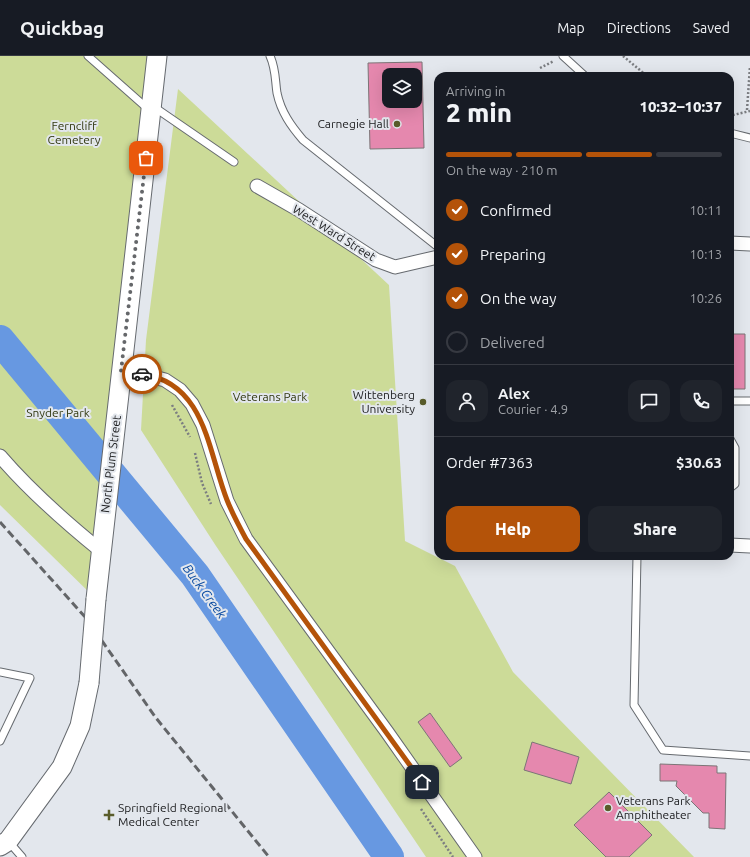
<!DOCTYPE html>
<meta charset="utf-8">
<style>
body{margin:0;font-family:Ubuntu,sans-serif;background:#20242c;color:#f1f3f6;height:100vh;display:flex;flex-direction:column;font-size:15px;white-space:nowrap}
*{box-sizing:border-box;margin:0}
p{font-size:13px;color:#9ea1a6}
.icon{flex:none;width:22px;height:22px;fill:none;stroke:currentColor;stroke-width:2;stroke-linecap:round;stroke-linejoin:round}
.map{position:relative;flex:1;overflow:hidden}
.panel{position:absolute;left:434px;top:16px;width:300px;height:488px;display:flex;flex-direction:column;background:#171b24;border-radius:12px;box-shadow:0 4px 16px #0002}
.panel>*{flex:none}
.tools{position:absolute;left:382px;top:12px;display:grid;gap:8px}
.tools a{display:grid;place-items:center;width:40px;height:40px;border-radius:8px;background:#171b24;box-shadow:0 4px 16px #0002;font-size:20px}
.pin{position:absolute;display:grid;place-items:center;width:34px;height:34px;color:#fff;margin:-17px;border-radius:8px;box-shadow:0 2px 6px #0006}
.courier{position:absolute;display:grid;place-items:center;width:40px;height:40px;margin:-20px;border:3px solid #b45309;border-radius:50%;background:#fff;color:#222;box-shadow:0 1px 5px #0007}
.summary em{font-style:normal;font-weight:800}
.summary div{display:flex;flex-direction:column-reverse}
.summary{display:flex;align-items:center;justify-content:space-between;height:68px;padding:0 12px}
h1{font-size:26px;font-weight:800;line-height:30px}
.bar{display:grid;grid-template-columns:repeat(4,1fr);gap:6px 4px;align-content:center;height:48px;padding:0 12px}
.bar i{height:5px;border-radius:3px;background:#363941}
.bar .current{background:#b45309}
.bar p{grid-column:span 4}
.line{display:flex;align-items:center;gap:10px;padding:0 12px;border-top:1px solid #363941}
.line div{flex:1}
.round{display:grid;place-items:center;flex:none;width:42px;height:42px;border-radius:12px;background:#20242c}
ol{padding:0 12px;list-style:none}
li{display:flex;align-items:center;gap:12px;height:44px}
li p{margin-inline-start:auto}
li .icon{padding:4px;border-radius:50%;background:#b45309;color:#fff;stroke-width:4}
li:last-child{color:#9ea1a6}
li i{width:22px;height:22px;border:2px solid #363941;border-radius:50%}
.action{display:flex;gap:8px;margin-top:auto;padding:8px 12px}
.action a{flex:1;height:46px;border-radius:12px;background:#b45309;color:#fff;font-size:16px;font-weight:800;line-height:46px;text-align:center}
.action a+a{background:#20242c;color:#f1f3f6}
header{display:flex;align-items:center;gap:24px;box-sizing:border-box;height:56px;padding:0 20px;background:#171b24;border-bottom:1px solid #363941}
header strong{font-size:19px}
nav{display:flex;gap:22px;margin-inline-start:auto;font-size:14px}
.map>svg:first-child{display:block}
</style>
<header>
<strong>Quickbag</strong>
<nav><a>Map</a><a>Directions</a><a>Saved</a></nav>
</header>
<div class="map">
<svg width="750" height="801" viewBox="0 0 750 801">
<rect width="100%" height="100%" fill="#e3e7ed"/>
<path fill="#ccdb98" d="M 0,0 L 157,0 L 96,543 L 0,449 Z
M 178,33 L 389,229 L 405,485 L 455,510 L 513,616 L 694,801 L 426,801 L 216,490 L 141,374 L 146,284 Z"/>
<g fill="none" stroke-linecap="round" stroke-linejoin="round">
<path stroke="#6798e1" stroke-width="30" d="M 0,284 L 195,519 L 389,801"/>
</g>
<path fill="#e588ae" stroke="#7c7577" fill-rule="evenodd" d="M 422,6 L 424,92 L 370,93 L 368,7 ZM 389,19 L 415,19 L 415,45 L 389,45 Z
M 730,278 L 745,278 L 745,333 L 730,333 Z
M 430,657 L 462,702 L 450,711 L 418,666 Z
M 532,686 L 579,701 L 571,728 L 524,714 Z
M 660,708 L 717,710 L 717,717 L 726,717 L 725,773 L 709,772 L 709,757 L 703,757 L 676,730 L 677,725 L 660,725 Z
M 609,736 L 652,779 L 629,801 L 606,801 L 574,769 Z"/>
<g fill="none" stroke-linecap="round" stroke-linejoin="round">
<g stroke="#666a6f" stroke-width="9">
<path id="lane" d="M 88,0 L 148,53
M 270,0 C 276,13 275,24 277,37 C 281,56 291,70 303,84 L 438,191
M 563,0 L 585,20
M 154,51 L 234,106
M 730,77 L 750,82
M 730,345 L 750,345
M 730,383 L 735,392 L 735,428 L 730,432
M 637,500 L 634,649 L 663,694 L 750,700
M 0,616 L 30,622 L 0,685
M 9,786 L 22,801"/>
</g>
<g stroke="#666a6f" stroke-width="15">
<path id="street" d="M 257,130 L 299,154 L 376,204 L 395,211 L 438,201
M 730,187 L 750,188
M 121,315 L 146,319 L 165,324 L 180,334 L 192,348 L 203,369 L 227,445 L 246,483 L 387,676 L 475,801
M 0,400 C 30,435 64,465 101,495
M 730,489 L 750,490"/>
</g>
<g stroke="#666a6f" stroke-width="21">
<path id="secondary" d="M 96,543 L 157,0
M 0,790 L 8,785 L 62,711 L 80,670 L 89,627"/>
</g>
<path stroke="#7b7d81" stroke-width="2.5" stroke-dasharray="2 2" stroke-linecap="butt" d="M 623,0 L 647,20
M 540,12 L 554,5
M 747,54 L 750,10
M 730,62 L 733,59 L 750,55
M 172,349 L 190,381
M 195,397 L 202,427 L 211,448
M 421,753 L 453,801"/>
<use href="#lane" stroke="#fff" stroke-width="7"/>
<use href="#street" stroke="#fff" stroke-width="13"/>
<use href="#secondary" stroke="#fff" stroke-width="19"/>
<path stroke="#636568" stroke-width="3" stroke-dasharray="8 4" stroke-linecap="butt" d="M 0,466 L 86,562 L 156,662 L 269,801"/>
<g stroke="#666a6f" stroke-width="21" stroke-linecap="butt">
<path id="secondary-bridge" d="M 89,627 L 96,543"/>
</g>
<use href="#secondary-bridge" stroke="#fff" stroke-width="19"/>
</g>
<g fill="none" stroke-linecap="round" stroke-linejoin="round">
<path stroke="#65676a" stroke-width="4" stroke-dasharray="0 7.2" d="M 142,318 L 121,315 L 146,102"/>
<path stroke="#b45309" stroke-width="5" d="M 142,318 C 206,327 208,396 227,444 C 232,457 239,470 246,483 L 422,726"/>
</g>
<g fill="#595c2a" stroke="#e3e7ed" stroke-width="1.5">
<circle cx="397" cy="68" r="4"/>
<circle cx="423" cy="346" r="4"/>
<circle cx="608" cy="752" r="4"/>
<path d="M107 753h4v4h4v4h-4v4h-4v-4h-4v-4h4z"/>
</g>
<g text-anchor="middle" stroke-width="4" stroke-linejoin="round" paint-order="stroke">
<g font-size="12" fill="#212224" stroke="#e3e7ed" text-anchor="end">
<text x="389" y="72">Carnegie Hall</text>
<text x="415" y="343">Wittenberg<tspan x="415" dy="14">University</tspan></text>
<text x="616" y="749" text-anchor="start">Veterans Park<tspan x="616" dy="14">Amphitheater</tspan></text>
<text x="118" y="756" text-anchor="start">Springfield Regional<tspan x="118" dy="14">Medical Center</tspan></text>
</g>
<g font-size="12" fill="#323911" stroke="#e3e7ed">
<text x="74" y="74">Ferncliff<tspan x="74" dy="14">Cemetery</tspan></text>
<text x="270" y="345">Veterans Park</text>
<text x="58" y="361">Snyder Park</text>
</g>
<g font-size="12" fill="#212224" stroke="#e3e7ed">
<text transform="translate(334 177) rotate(32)" y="4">West Ward Street</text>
<text transform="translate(111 408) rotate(-83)" y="4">North Plum Street</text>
</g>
<g font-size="13" font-style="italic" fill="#0a4ba1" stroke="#e3e7ed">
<text transform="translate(205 535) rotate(54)" y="5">Buck Creek</text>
</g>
</g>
</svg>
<div class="tools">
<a><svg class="icon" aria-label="layers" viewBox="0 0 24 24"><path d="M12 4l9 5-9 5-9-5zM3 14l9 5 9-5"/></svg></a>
</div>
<div class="pin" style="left:146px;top:102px;background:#ea580c"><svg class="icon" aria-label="bag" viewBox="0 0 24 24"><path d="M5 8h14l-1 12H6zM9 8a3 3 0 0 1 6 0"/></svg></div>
<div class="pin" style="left:422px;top:726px;background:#1f2937"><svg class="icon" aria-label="home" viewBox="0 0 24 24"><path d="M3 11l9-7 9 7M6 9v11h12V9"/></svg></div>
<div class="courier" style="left:142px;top:318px"><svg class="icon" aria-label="car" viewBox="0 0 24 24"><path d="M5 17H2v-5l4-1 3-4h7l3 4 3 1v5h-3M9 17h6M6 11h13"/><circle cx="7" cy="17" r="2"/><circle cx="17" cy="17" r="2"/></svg></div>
<section class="panel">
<div class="summary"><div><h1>2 min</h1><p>Arriving in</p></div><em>10:32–10:37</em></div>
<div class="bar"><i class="current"></i><i class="current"></i><i class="current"></i><i></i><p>On the way · 210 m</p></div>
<ol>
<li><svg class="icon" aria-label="check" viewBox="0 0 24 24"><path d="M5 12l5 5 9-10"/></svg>Confirmed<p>10:11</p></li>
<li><svg class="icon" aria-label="check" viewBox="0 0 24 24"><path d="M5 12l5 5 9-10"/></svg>Preparing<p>10:13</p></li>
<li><svg class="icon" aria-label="check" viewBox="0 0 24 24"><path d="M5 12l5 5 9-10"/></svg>On the way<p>10:26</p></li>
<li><i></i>Delivered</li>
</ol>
<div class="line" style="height:72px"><a class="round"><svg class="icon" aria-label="person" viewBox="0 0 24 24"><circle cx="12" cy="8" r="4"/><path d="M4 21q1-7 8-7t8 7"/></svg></a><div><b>Alex</b><p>Courier · 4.9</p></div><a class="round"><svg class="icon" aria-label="chat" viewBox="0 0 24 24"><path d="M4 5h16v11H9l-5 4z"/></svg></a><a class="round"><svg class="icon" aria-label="phone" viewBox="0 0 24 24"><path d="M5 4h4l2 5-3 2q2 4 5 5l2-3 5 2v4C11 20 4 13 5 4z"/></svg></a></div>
<div class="line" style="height:52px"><div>Order #7363</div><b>$30.63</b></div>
<div class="action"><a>Help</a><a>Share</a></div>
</section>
</div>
